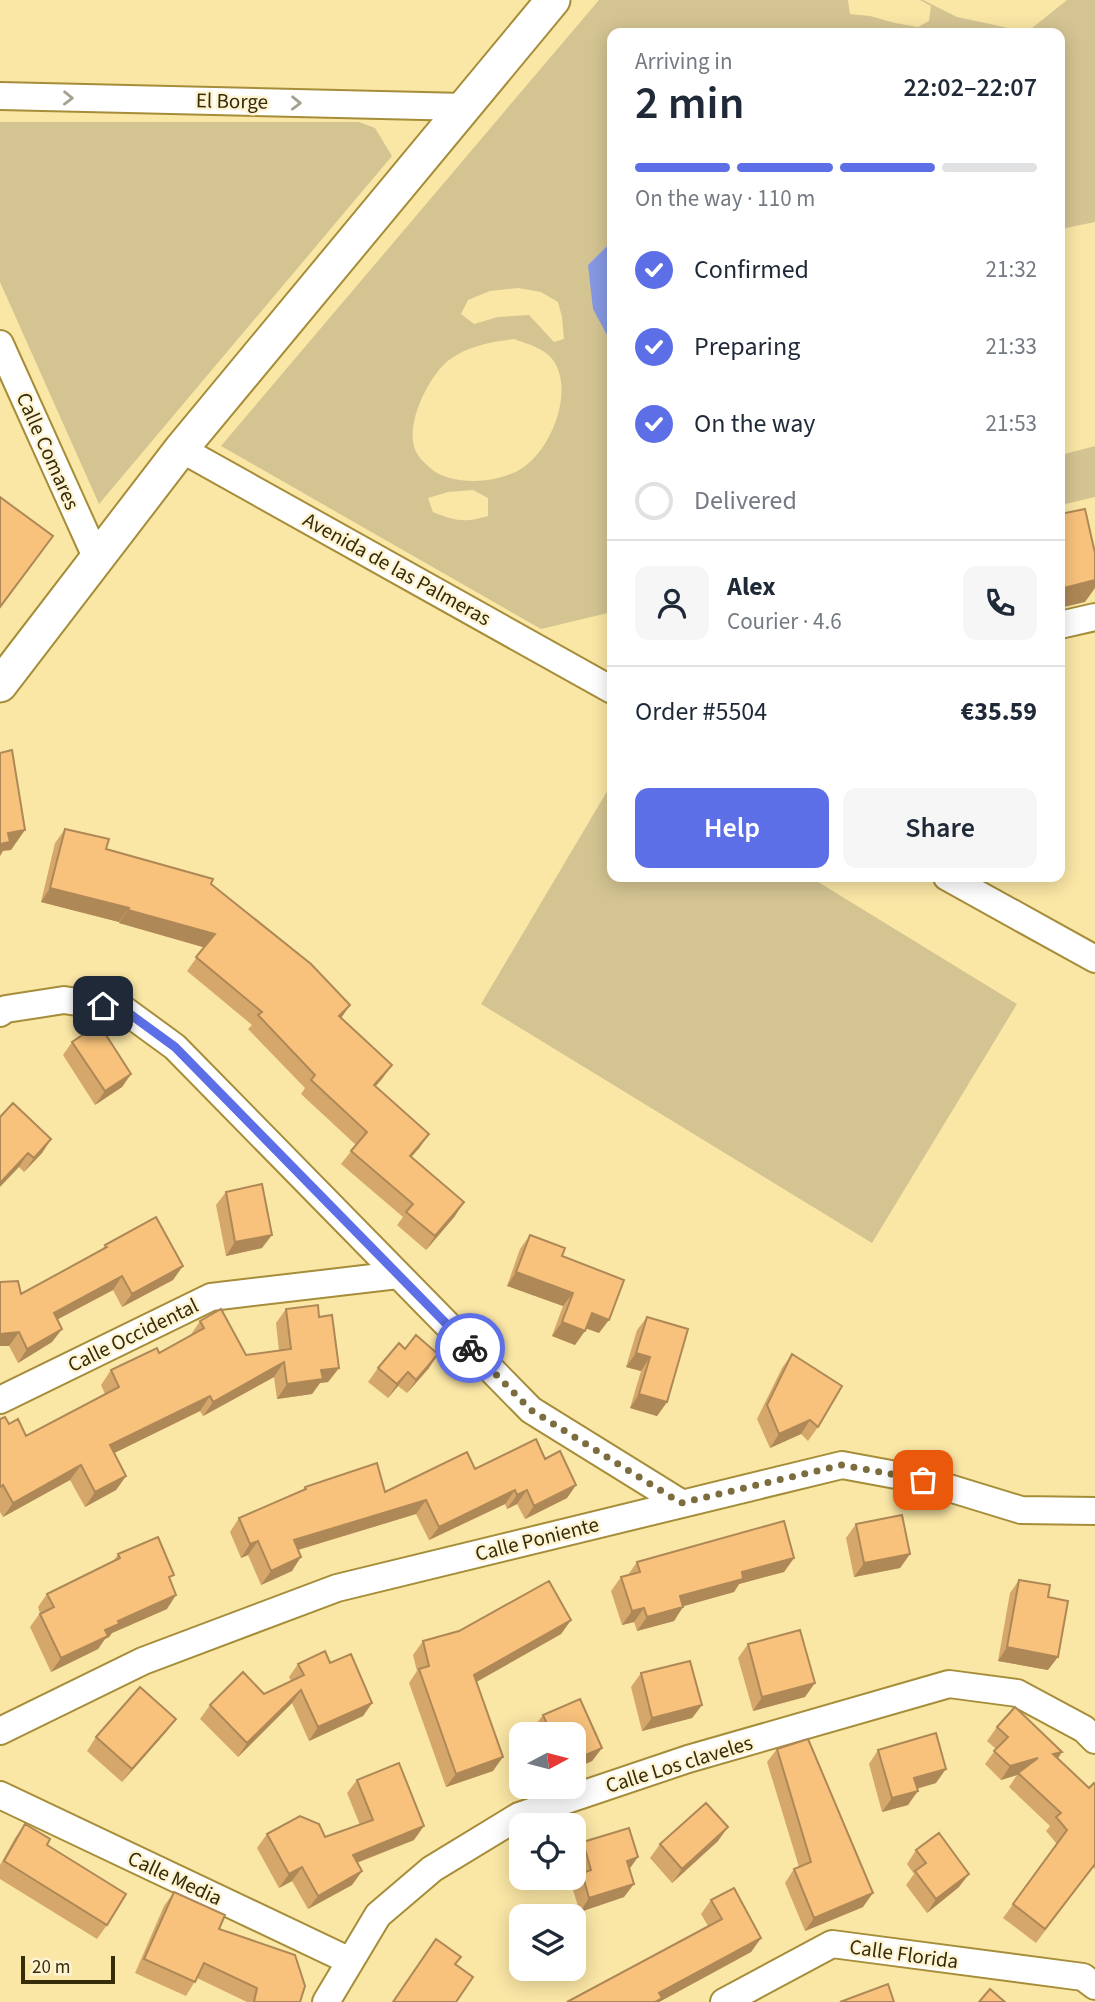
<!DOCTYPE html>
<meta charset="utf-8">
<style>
body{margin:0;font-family:"Source Sans 3",sans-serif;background:#f6f6f7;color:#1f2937;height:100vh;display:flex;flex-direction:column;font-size:26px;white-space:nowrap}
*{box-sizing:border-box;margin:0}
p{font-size:23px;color:#747a83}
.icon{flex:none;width:38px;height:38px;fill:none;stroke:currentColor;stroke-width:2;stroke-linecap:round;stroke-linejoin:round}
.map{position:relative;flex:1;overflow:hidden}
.panel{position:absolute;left:607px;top:28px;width:458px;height:854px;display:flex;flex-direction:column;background:#fff;border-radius:14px;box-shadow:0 4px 18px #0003}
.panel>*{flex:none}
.needle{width:46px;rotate:83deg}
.buttons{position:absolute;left:509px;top:1722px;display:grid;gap:14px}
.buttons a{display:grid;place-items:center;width:77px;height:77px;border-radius:14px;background:#fff;box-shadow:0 4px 18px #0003;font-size:35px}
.scale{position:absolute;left:21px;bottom:18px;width:94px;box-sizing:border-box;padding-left:7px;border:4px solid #362c07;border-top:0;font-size:19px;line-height:24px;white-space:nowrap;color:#362c07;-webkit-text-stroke:5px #fef4d4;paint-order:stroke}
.pin{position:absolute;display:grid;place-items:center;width:60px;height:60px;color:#fff;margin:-30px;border-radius:14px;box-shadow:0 4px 10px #0006}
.courier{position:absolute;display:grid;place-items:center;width:70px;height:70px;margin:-35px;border:5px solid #5c6fe6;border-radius:50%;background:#fff;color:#222;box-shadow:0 2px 9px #0007}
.overview em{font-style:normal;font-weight:600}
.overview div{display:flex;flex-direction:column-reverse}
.overview{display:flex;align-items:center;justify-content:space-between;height:119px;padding:0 28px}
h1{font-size:46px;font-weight:600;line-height:52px}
.bar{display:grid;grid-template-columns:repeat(4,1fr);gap:10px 7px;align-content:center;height:84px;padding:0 28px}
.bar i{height:9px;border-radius:5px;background:#e0e1e3}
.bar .current{background:#5c6fe6}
.bar p{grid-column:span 4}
.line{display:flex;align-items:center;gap:18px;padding:0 28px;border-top:2px solid #e0e1e3}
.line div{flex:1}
.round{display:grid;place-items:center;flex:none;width:74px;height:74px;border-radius:14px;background:#f6f6f7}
ol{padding:0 28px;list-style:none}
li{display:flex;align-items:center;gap:21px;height:77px}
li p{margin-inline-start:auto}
li .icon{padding:7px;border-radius:50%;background:#5c6fe6;color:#fff;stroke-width:4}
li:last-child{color:#747a83}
li i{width:38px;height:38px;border:4px solid #e0e1e3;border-radius:50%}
.button{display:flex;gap:14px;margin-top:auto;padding:14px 28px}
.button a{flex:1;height:80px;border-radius:14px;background:#5c6fe6;color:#fff;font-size:28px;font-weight:600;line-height:80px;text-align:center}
.button a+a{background:#f6f6f7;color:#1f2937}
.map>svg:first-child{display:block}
</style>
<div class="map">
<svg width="1095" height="2002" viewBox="0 0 1095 2002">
<rect width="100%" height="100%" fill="#fae6a5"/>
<path fill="#d4c492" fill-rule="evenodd" d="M 599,0 L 848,0 L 850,14 L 870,16 L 895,23 L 918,27 L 929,21 L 931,6 L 920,0 L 923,0 L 957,17 L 1027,32 L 1067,0 L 1095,0 L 1095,222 L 1061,229 L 1060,33 L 612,33 L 612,241 L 588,265 L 607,335 L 612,336 L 612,612 L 541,629 L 221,446 ZM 518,288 L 541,292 L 558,302 L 562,317 L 564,339 L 554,342 L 529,315 L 498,317 L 474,324 L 461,314 L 468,300 L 490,291 ZM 514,339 C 528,344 547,349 555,363 C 573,394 551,448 524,467 C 500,484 449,487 429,467 C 425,463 420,459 418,455 C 401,431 428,376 449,360 C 468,346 491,342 514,339 ZM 473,490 L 488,498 L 488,516 C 464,523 455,521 433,512 L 428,498 L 448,492 Z
M 0,122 L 359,122 L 375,128 L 392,156 L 99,504 L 0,282 Z
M 1095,446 L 1095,497 L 1061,505 L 1061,455 Z
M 612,783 L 612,877 L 810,877 L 1017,1004 L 872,1243 L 481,1004 Z"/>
<path fill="#8698e3" d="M 612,241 L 612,336 L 607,335 L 593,309 L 588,265 Z"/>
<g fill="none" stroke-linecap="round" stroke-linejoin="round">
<g stroke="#a68d39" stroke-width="30">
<path id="minor" d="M 0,96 L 465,107
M 0,344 L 97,559
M 181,449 L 612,690
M 1060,625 L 1095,617
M 947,877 L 1095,959
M 0,1013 L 6,1009 L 64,1000 L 123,1009 L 175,1047 L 531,1410 L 681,1503
M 0,1400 L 211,1297 L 398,1275
M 0,1731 L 143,1661 L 337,1588 L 842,1465 L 923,1480 L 1021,1510 L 1095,1511
M 0,1795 L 350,1961
M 326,2002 L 378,1915 L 432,1869 L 519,1816 L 688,1759 L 949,1684 L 1017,1693 L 1084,1729 L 1095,1740
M 724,2002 L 832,1944 L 1083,1977 L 1095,1986"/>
</g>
<g stroke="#a68d39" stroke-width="37">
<path id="tertiary" d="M 0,685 L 181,449 L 553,0"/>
</g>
<use href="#minor" stroke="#fff" stroke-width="26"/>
<use href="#tertiary" stroke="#fff" stroke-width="33"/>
</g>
<path fill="#d5a76b" d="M 65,829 L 106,849 L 211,884 L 350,1005 L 341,1018 L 392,1065 L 375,1086 L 420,1147 L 411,1157 L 455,1216 L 426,1250 L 397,1225 L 403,1217 L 341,1164 L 356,1145 L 301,1094 L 305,1088 L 248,1029 L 252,1025 L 187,971 L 204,947 L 119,923 L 119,922 L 41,902 L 55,843 Z
M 72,1042 L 131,1074 L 122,1087 L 95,1105 L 63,1055 Z
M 0,1117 L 51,1139 L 42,1153 L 24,1172 L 19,1167 Z
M 226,1192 L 262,1248 L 226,1256 L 216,1205 Z
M 530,1235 L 562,1256 L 599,1333 L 586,1328 L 575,1345 L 552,1336 L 563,1306 L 507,1286 L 520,1249 Z
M 105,1245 L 173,1280 L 122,1307 L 113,1290 L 58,1319 L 62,1329 L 52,1342 L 18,1363 L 9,1346 L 21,1294 L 102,1250 Z
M 286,1309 L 319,1317 L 339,1368 L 328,1382 L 320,1383 L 312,1394 L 277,1399 L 274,1377 L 203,1416 L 200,1411 L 114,1453 L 126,1476 L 116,1490 L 85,1507 L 70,1480 L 3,1517 L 0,1512 L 0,1419 L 26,1436 L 105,1394 L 101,1385 L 111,1370 L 159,1353 L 190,1336 L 200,1321 L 246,1355 L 279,1351 L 276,1323 Z
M 647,1317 L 667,1402 L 657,1416 L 630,1408 L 641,1371 L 626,1367 L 637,1330 Z
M 792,1354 L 818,1427 L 808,1441 L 801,1434 L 770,1448 L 757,1419 L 782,1368 Z
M 378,1368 L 429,1368 L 407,1393 L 398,1386 L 388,1398 L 368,1382 Z
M 545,1459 L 576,1485 L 567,1498 L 525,1519 L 517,1504 L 507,1509 L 505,1504 L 429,1540 L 416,1514 L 298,1550 L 292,1571 L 261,1585 L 248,1555 L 241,1558 L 230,1532 L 239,1518 L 302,1491 L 305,1487 L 385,1492 L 475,1469 Z
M 856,1524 L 910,1554 L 900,1568 L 854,1577 L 846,1538 Z
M 118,1554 L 170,1581 L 167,1609 L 112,1633 L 109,1637 L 105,1639 L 98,1649 L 51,1672 L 30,1627 L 40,1613 L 38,1607 L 47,1594 L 113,1562 Z
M 794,1558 L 784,1572 L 739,1584 L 734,1592 L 683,1606 L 674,1621 L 637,1631 L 634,1622 L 622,1625 L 611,1591 L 621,1577 L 628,1575 L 637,1562 Z
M 1019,1580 L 1048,1597 L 1048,1670 L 998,1661 L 1010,1593 Z
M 571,1620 L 561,1634 L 476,1682 L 493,1771 L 446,1787 L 409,1683 L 417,1671 L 413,1655 L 423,1641 Z
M 748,1644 L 805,1697 L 753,1711 L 738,1658 Z
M 298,1664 L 372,1703 L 363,1716 L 309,1741 L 292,1703 L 238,1757 L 200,1719 L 210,1705 L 264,1694 L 291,1681 L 289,1677 Z
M 641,1673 L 702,1705 L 692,1718 L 642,1731 L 631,1687 Z
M 580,1699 L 602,1748 L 592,1761 L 574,1769 L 574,1734 L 536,1734 L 533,1728 L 543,1715 Z
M 997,1727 L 1057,1759 L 1089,1788 L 1095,1784 L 1095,1869 L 1093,1867 L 1036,1943 L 1003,1918 L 1057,1844 L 1046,1831 L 1050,1826 L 1009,1787 L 1017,1775 L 1001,1780 L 985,1764 L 996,1749 L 987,1741 Z
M 166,1732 L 122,1782 L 87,1751 L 96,1737 Z
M 522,1749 L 522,1761 L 518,1754 Z
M 777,1749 L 863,1907 L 805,1931 L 785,1883 L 794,1869 L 799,1867 L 767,1762 Z
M 878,1750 L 936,1783 L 917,1789 L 908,1805 L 882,1812 L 869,1764 Z
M 357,1780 L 414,1840 L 357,1863 L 362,1871 L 352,1885 L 308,1909 L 292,1881 L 279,1888 L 257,1848 L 267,1834 L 325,1837 L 360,1825 L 347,1793 Z
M 25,1824 L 47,1845 L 107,1925 L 97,1939 L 0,1879 L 0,1865 L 15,1838 Z
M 718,1841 L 672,1883 L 650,1858 L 660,1844 Z
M 583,1842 L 629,1869 L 624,1897 L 580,1912 L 572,1887 L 579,1876 L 574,1859 L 574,1854 Z
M 916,1850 L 959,1887 L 927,1913 L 906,1885 L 914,1874 L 907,1864 Z
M 174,1892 L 300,2002 L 247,2002 L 197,1978 L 186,1996 L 135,1973 L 164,1906 Z
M 711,1900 L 761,1938 L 751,1952 L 659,2002 L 567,2002 L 708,1926 L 701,1914 Z"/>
<path fill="#ae8857" d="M 1095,580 L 1095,588 L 1085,602 L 1060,608 L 1060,589 Z
M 25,830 L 11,850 L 3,851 L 0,856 L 0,844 L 8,833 Z
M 50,888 L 129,908 L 119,922 L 41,902 Z
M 128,910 L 215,934 L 206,948 L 119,923 Z
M 350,1005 L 341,1018 L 339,1016 Z
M 392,1065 L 382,1079 L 364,1099 L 374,1085 Z
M 131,1074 L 122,1087 L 95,1105 L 105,1091 Z
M 429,1134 L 420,1147 L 400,1170 L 410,1156 Z
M 51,1139 L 42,1153 L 24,1172 L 34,1158 Z
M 28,1153 L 19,1167 L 0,1187 L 0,1183 Z
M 464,1202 L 455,1216 L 426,1250 L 435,1236 Z
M 272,1235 L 262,1248 L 226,1256 L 235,1242 Z
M 183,1266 L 173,1280 L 122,1307 L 132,1294 Z
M 516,1272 L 573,1293 L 563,1306 L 507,1286 Z
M 122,1276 L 113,1290 L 45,1326 L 54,1313 Z
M 592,1313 L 609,1320 L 599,1333 L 582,1327 Z
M 562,1322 L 585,1331 L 575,1345 L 552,1336 Z
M 62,1329 L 52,1342 L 18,1363 L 27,1349 Z
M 19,1332 L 9,1346 L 0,1346 L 0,1334 Z
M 636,1353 L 650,1357 L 641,1371 L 626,1367 Z
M 438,1354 L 429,1368 L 407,1393 L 416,1380 Z
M 284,1362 L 274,1377 L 203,1416 L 213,1402 Z
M 339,1368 L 328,1382 L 320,1383 L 312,1394 L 277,1399 L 287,1384 L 321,1370 Z
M 408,1372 L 398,1386 L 388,1398 L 397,1384 Z
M 639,1394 L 667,1402 L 657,1416 L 630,1408 Z
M 210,1396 L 200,1411 L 100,1460 L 110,1445 Z
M 810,1420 L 801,1434 L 770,1448 L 779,1434 Z
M 81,1465 L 70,1480 L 3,1517 L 13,1503 Z
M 126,1476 L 116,1490 L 85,1507 L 95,1492 Z
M 576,1485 L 567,1498 L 525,1519 L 534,1506 Z
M 515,1490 L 505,1504 L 429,1540 L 439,1527 Z
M 527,1490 L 517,1504 L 507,1509 L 517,1495 Z
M 426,1500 L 416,1514 L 284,1554 L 294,1540 Z
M 258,1541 L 248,1555 L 241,1558 L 250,1544 Z
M 910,1554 L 900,1568 L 854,1577 L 864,1563 Z
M 301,1557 L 292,1571 L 261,1585 L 271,1571 Z
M 794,1558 L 784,1572 L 739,1584 L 734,1592 L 670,1610 L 680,1596 L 742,1572 Z
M 176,1595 L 167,1609 L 112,1633 L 109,1637 L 105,1639 L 98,1649 L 51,1672 L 61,1658 L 118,1621 Z
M 683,1607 L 674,1621 L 637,1631 L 647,1617 Z
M 644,1608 L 634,1622 L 622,1625 L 632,1611 Z
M 571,1620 L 561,1634 L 464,1689 L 474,1675 Z
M 1007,1647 L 1058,1657 L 1048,1670 L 998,1661 Z
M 815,1683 L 805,1697 L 753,1711 L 762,1697 Z
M 301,1690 L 292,1703 L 238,1757 L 247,1743 Z
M 372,1703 L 363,1716 L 309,1741 L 318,1727 Z
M 702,1705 L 692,1718 L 642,1731 L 652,1718 Z
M 176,1719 L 166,1732 L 122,1782 L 132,1769 Z
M 602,1748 L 592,1761 L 574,1769 L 574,1760 Z
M 1062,1752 L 1053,1766 L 1053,1754 Z
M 503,1757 L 493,1771 L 446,1787 L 456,1774 Z
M 1038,1758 L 1017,1775 L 1001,1780 L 1010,1766 Z
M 946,1769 L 936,1783 L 904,1792 L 914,1778 Z
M 918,1791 L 908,1805 L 882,1812 L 892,1798 Z
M 424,1826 L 414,1840 L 343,1868 L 353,1855 Z
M 728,1827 L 718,1841 L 672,1883 L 682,1869 Z
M 638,1857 L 628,1871 L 627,1861 Z
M 302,1867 L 292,1881 L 279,1888 L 289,1874 Z
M 362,1871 L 352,1885 L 308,1909 L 318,1896 Z
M 969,1874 L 959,1887 L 927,1913 L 936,1899 Z
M 634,1884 L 624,1897 L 580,1912 L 589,1898 Z
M 873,1893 L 863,1907 L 805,1931 L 814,1918 Z
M 761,1938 L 751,1952 L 659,2002 L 652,2002 L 659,1993 Z"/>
<path fill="#f8c27c" stroke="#ae8857" stroke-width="2" d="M 0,497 L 53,536 L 0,607 Z
M 1085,509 L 1095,553 L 1095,580 L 1060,589 L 1060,514 Z
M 12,750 L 25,830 L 8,833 L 10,842 L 0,844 L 0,753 Z
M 65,829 L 109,839 L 106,849 L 213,879 L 211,884 L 311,964 L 350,1005 L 339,1016 L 392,1065 L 374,1085 L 429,1134 L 410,1156 L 464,1202 L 435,1236 L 406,1212 L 413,1204 L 351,1151 L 367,1132 L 311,1080 L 315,1075 L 258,1015 L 262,1012 L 196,957 L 215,934 L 128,910 L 129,908 L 50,888 Z
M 99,1024 L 131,1074 L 105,1091 L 72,1042 Z
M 13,1103 L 51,1139 L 34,1158 L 28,1153 L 0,1183 L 0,1117 Z
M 262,1184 L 272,1235 L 235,1242 L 226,1192 Z
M 156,1217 L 183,1266 L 132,1294 L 122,1276 L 54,1313 L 62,1329 L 27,1349 L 19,1332 L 0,1334 L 0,1282 L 18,1281 L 21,1294 L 107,1247 L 105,1245 Z
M 530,1235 L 565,1248 L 562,1256 L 624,1280 L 609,1320 L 592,1313 L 585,1331 L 562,1322 L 573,1293 L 516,1272 Z
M 318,1305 L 319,1317 L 332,1315 L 339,1368 L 321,1370 L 323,1379 L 287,1384 L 284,1362 L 213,1402 L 210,1396 L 110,1445 L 126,1476 L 95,1492 L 81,1465 L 13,1503 L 3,1485 L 0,1487 L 0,1419 L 5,1417 L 9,1424 L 18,1419 L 26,1436 L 119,1387 L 111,1370 L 157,1348 L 159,1353 L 204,1328 L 200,1321 L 221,1309 L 246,1355 L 291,1349 L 286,1309 Z
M 647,1317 L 688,1329 L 667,1402 L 639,1394 L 650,1357 L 636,1353 Z
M 416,1335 L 438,1354 L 416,1380 L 408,1372 L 397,1384 L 378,1368 L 399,1343 L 405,1349 Z
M 792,1354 L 842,1386 L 818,1427 L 810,1420 L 779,1434 L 767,1405 Z
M 536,1439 L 545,1459 L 560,1451 L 576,1485 L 534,1506 L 527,1490 L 517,1495 L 515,1490 L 439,1527 L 426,1500 L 294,1540 L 301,1557 L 271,1571 L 258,1541 L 250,1544 L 239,1518 L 306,1489 L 305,1487 L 377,1463 L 385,1492 L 467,1452 L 475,1469 Z
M 902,1515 L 910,1554 L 864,1563 L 856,1524 Z
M 784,1521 L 794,1558 L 742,1572 L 743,1579 L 680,1596 L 683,1607 L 647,1617 L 644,1608 L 632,1611 L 621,1577 L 640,1572 L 637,1562 Z
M 158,1537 L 174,1575 L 169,1577 L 176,1595 L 118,1621 L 119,1624 L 105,1630 L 108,1636 L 61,1658 L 40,1614 L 54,1607 L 47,1594 L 120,1558 L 118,1554 Z
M 1019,1580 L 1050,1585 L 1048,1597 L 1068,1601 L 1058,1657 L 1007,1647 Z
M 549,1581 L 571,1620 L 474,1675 L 503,1757 L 456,1774 L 419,1669 L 429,1666 L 423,1641 L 459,1631 Z
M 800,1630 L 815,1683 L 762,1697 L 748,1644 Z
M 325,1651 L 330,1663 L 351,1654 L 372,1703 L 318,1727 L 301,1690 L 247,1743 L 210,1705 L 243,1672 L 264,1694 L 304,1675 L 298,1664 Z
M 690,1661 L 702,1705 L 652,1718 L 641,1673 Z
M 140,1687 L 176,1719 L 132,1769 L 96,1737 Z
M 580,1699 L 602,1748 L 574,1760 L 574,1734 L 542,1734 L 550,1731 L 543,1715 Z
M 1015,1707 L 1062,1752 L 1053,1754 L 1089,1788 L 1094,1783 L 1095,1784 L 1095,1864 L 1045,1929 L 1013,1904 L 1067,1830 L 1056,1817 L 1061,1813 L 1018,1773 L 1038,1758 L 1010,1766 L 994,1751 L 1008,1737 L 997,1727 Z
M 936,1733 L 946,1769 L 914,1778 L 918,1791 L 892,1798 L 878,1750 Z
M 808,1739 L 873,1893 L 814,1918 L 794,1869 L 811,1862 L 777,1749 Z
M 399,1763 L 424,1826 L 353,1855 L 362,1871 L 318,1896 L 302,1867 L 289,1874 L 267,1834 L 300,1816 L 319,1824 L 325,1837 L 373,1820 L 357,1780 Z
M 706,1803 L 728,1827 L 682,1869 L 660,1844 Z
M 25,1824 L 50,1839 L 47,1845 L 126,1894 L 107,1925 L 4,1861 Z
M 629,1828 L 638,1857 L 627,1861 L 634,1884 L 589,1898 L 582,1873 L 591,1870 L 583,1842 Z
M 939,1833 L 969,1874 L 936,1899 L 915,1871 L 926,1863 L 916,1850 Z
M 734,1888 L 761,1938 L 659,1993 L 662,1998 L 655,2002 L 567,2002 L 722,1919 L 711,1900 Z
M 174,1892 L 225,1915 L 219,1929 L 295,1955 L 305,1986 L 300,2002 L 254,2002 L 257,1988 L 204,1963 L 195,1982 L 144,1959 Z
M 436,1939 L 461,1957 L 455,1964 L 473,1977 L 456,2002 L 393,2002 Z
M 888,1984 L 894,2002 L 840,2002 Z
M 990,1989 L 1005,2002 L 979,2002 Z"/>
<defs><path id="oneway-chevron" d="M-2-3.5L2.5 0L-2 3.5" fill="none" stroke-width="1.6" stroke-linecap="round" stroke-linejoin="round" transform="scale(1.75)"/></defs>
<g stroke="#a5a08f">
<use href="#oneway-chevron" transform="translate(68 98) rotate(1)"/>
<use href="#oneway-chevron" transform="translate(296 103) rotate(1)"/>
</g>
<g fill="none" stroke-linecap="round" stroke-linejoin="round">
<path stroke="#7b6d3e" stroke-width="7" stroke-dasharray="0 12.6" d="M 470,1348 L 531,1410 L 681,1503 L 842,1465 L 923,1480"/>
<path stroke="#5c6fe6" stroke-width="9" d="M 103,1006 L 123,1009 L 175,1047 L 470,1348"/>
</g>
<g text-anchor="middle" stroke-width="5" stroke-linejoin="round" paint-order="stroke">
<g font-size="21" fill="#362c07" stroke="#fef4d4">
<text transform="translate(232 101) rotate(1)" y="7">El Borge</text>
<text transform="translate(48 451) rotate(66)" y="7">Calle Comares</text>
<text transform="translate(397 569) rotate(29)" y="7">Avenida de las Palmeras</text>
<text transform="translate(133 1335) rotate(-26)" y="7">Calle Occidental</text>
<text transform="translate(537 1539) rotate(-14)" y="7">Calle Poniente</text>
<text transform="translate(679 1764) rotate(-17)" y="7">Calle Los claveles</text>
<text transform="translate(175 1878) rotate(25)" y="7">Calle Media</text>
<text transform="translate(904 1954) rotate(8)" y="7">Calle Florida</text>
</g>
</g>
</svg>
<div class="buttons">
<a><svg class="needle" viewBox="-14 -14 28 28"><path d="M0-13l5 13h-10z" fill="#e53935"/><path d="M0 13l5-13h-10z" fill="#747a83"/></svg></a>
<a><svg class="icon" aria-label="locate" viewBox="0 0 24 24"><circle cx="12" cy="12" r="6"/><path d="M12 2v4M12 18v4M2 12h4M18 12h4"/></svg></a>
<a><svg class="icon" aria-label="layers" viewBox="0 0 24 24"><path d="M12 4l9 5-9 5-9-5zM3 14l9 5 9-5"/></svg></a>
</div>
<div class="scale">20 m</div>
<div class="pin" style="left:923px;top:1480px;background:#ea580c"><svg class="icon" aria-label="bag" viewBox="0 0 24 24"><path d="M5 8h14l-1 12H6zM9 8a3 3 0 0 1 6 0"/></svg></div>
<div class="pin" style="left:103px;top:1006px;background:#1f2937"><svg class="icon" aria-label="home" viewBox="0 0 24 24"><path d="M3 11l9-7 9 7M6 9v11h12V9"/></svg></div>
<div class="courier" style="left:470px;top:1348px"><svg class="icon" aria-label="bike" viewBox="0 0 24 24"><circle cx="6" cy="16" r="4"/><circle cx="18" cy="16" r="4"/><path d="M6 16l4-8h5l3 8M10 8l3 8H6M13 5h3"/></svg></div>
<section class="panel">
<div class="overview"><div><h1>2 min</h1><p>Arriving in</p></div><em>22:02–22:07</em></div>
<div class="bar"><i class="current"></i><i class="current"></i><i class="current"></i><i></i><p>On the way · 110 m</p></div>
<ol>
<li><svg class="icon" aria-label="check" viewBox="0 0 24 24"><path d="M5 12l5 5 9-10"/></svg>Confirmed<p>21:32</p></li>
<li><svg class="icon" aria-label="check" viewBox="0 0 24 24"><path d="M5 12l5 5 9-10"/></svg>Preparing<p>21:33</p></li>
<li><svg class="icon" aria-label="check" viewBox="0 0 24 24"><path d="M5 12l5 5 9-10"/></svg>On the way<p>21:53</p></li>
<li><i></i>Delivered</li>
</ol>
<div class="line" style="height:126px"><a class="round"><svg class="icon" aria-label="person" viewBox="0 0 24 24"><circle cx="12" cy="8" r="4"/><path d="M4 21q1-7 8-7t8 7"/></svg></a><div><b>Alex</b><p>Courier · 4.6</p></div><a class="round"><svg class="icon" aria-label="phone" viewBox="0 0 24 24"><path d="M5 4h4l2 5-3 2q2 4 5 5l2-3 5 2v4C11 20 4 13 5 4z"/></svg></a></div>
<div class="line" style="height:91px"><div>Order #5504</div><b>€35.59</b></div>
<div class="button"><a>Help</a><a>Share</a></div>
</section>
</div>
